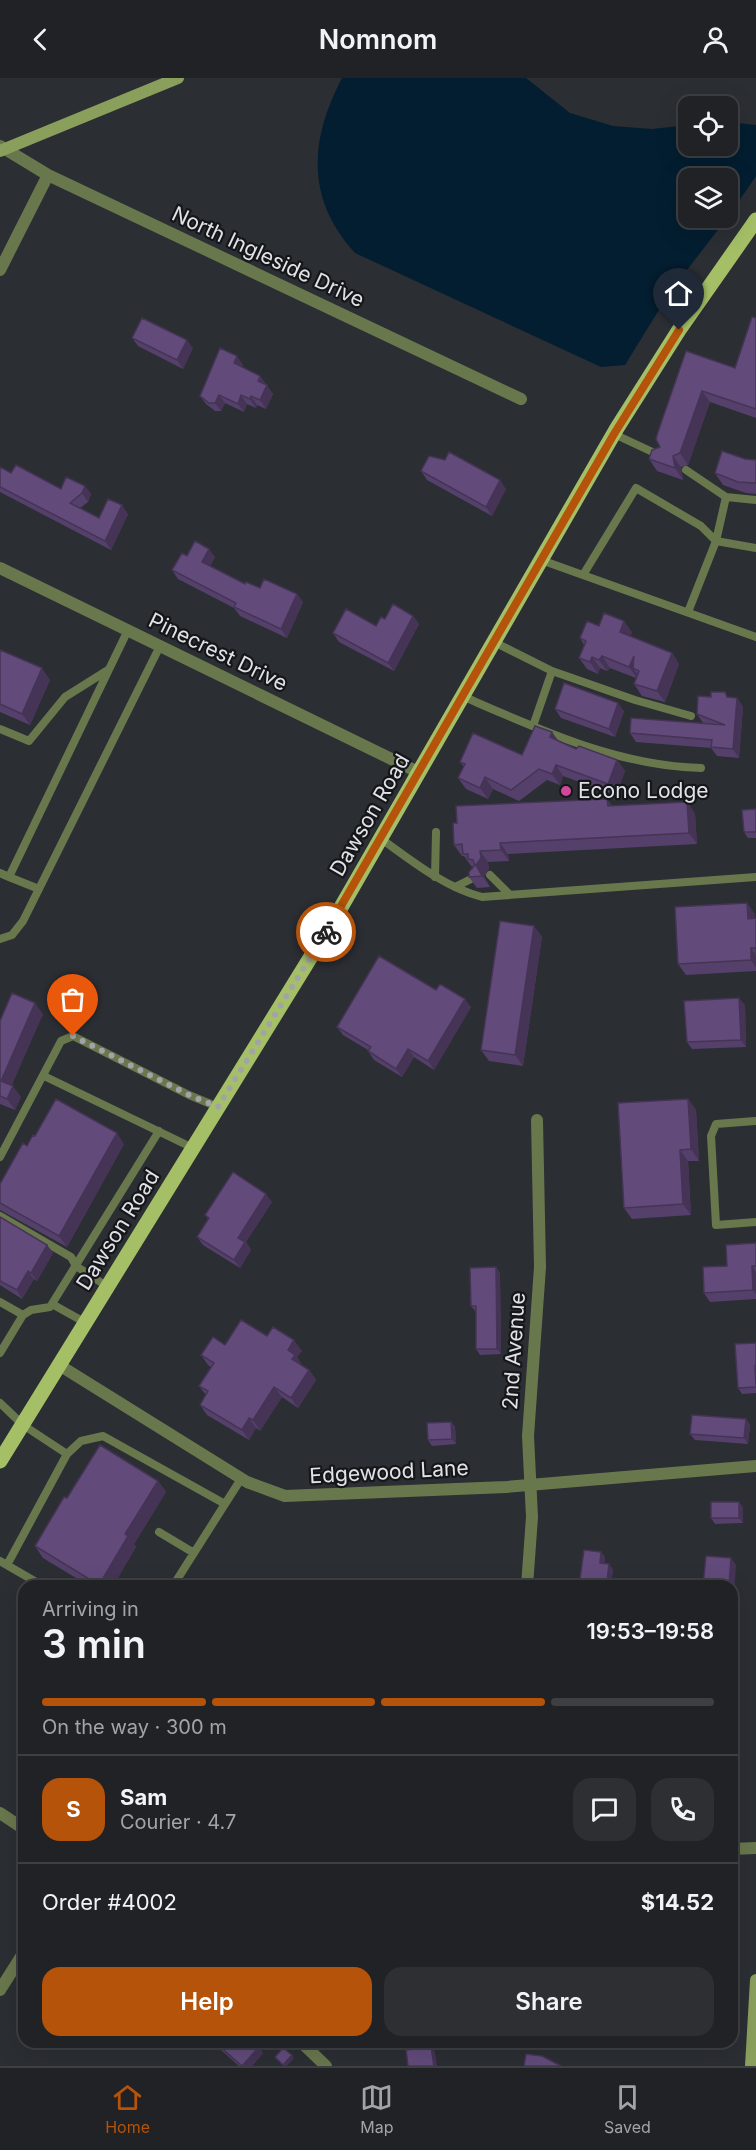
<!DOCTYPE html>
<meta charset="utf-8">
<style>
body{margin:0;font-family:Inter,sans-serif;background:#2d2f32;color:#f1f3f6;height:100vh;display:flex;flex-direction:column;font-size:22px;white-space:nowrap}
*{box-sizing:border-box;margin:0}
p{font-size:20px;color:#a2a4a7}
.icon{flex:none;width:33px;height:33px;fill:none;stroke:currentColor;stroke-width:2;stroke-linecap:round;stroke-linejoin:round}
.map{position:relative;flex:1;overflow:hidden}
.side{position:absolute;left:18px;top:1502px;width:720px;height:468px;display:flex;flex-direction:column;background:#202226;border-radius:18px;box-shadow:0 6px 24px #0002,0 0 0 2px #3d3f43}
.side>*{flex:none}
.buttons{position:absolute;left:678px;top:18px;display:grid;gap:12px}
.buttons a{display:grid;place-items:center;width:60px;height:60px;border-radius:12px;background:#202226;box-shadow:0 6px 24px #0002,0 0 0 2px #3d3f43;font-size:30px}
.pin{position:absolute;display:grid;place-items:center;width:51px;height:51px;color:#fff;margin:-62px -26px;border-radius:50% 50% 50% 0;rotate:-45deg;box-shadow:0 0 6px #0007}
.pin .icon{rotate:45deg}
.courier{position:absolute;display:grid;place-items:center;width:60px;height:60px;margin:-30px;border:4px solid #b45309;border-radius:50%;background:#fff;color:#222;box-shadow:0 2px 8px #0007}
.head em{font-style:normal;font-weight:600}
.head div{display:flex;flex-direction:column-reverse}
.head{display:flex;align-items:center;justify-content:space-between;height:102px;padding:0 24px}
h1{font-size:39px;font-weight:600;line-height:45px}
.bar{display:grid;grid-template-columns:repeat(4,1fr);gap:9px 6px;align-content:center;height:72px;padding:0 24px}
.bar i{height:8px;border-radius:4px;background:#3d3f43}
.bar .selected{background:#b45309}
.bar p{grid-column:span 4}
.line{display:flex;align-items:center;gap:15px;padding:0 24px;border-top:2px solid #3d3f43}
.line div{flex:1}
.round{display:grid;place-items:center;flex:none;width:63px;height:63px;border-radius:18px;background:#2d2f32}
.cta{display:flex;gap:12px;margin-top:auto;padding:12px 24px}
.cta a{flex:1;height:69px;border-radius:18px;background:#b45309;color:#fff;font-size:24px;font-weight:600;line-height:69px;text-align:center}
.cta a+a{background:#2d2f32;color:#f1f3f6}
header{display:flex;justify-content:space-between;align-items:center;height:78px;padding:0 24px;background:#202226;font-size:27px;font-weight:600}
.tabs{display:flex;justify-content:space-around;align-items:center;height:84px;border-top:2px solid #3d3f43;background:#202226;font-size:16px;color:#a2a4a7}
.tabs a{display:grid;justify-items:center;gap:3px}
.tabs .selected{color:#b45309}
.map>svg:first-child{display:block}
</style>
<header><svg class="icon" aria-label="back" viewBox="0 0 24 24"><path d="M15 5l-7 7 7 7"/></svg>Nomnom<svg class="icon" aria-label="person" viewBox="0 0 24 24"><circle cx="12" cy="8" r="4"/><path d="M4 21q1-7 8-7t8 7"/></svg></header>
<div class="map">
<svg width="756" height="1988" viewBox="0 0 756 1988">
<rect width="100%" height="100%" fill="#2b2e33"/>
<path fill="#031e30" d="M 342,0 L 526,0 L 570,35 L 613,48 L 652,51 L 688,47 L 688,68 L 728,68 L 728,44 L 756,47 L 756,98 L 728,139 L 728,100 L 688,100 L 688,140 L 727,140 L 670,214 L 625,287 L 601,289 L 355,175 C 306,121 309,63 342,0 Z"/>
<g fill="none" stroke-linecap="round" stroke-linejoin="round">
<path stroke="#69774d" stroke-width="8" d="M 614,356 L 661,378
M 686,392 L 726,419 L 716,463 L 688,534
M 726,419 L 756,422
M 541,482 L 756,559
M 583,497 L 636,410 L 701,448 L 716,463 L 756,470
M 494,564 L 552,593 L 533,648
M 552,593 L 635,622 L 691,638
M 462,618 C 538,651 617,688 701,690
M 0,651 L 29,663 L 65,619 L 108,592
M 380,760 C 412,783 444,809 482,819 L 756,799
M 0,795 L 9,799
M 490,797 L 510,817
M 435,799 L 436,754
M 455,809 L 477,798
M 39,811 L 9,799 L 128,552
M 0,861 L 12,857 L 23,843 L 160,568
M 44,998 L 193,1070
M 755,1043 L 716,1046 L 711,1058 L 716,1147 L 756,1144
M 0,1079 L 61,963 L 73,958 L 189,1017 L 218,1029
M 0,1138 L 71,1179 L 76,1188 L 108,1209
M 0,1224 L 23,1237 L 31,1232 L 50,1229 L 159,1053
M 52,1226 L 86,1245
M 0,1275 L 23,1237
M 0,1325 L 23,1347 L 67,1376 L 81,1363 L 103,1358 L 225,1426 L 241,1401
M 159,1454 L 194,1475
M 0,1483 L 43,1508
M 7,1487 L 67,1376
M 173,1508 L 225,1426"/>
<path stroke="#69774d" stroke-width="12" d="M 0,68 L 48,97 L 521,321
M 0,192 L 48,97
M 0,490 L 418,694
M 59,1287 L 247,1404 L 285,1418 L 506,1409 L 756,1388
M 527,1508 L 532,1439 L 528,1358 L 540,1189 L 537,1042
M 0,1735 L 24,1751
M 732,1771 L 756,1770
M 0,1912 L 24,1874
M 301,1964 L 326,1988"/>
<path stroke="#8a9f5c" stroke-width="12" d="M 0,73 L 178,0
M 751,1988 L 756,1902"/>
<path stroke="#a4bf66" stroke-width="15" d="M 0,1383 L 336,838 L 617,350 L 679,252 L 756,142"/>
</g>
<path fill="#54406a" d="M 756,240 L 756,340 L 710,324 L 688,387 L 681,389 L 683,402 L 657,393 L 649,381 L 660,369 L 686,273 L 735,290 Z
M 132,260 L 193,270 L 183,291 L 138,268 Z
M 243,287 L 242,289 L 260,298 L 273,316 L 266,331 L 257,327 L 256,330 L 247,326 L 244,334 L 225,325 L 221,333 L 215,333 L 206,326 L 200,318 Z
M 745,381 L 756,382 L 756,416 L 746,415 L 723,407 L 715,395 Z
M 0,389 L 11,395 L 61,411 L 85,408 L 91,416 L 88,424 L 80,430 L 99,440 L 128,436 L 111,472 L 0,414 Z
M 421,393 L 506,411 L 492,438 L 427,402 Z
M 187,478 L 215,479 L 210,488 L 245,506 L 260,510 L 297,516 L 303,524 L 287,560 L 240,538 L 234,530 L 178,501 L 172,492 Z
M 413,538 L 419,546 L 394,593 L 339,564 L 333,555 L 376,548 Z
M 599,548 L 632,554 L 630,558 L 672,575 L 679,586 L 665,624 L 642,618 L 634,606 L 636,600 L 610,590 L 607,593 L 600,590 L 598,596 L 587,591 L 579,580 L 584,567 L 580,560 Z
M 0,572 L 50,602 L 30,647 L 0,634 Z
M 729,620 L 737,620 L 743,629 L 739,680 L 717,678 L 711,670 L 636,664 L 630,655 L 705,645 L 703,645 L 697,636 Z
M 555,631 L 624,633 L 615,659 L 561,640 Z
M 558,663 L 576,671 L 617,682 L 625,693 L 616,717 L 563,698 L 560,707 L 547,702 L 519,723 L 493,711 L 488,721 L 466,711 L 458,700 L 464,689 L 460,684 L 522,677 Z
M 607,721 L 612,728 L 687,724 L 695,736 L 697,766 L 508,776 L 509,783 L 488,784 L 489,791 L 484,798 L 490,809 L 477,810 L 469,799 L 473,789 L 471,788 L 464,778 L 462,778 L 454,767 L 457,745 Z
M 756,731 L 756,760 L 748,760 L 744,754 Z
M 755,836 L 756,893 L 686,897 L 678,886 Z
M 534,848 L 542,859 L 523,988 L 489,983 L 481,972 Z
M 436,912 L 471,929 L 434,992 L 414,979 L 402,999 L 374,982 L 368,973 L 368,972 L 343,957 L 337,949 Z
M 745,927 L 746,969 L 692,971 L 687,964 Z
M 43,936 L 11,1007 L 21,1019 L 15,1032 L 0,1026 L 0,943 Z
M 688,1021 L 696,1032 L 699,1083 L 688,1083 L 691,1137 L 632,1141 L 624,1130 Z
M 35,1058 L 124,1066 L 67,1169 L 0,1132 L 0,1106 Z
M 272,1124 L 246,1164 L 251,1172 L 240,1190 L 203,1167 L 197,1159 L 208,1141 L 205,1137 Z
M 0,1139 L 47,1167 L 53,1175 L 37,1203 L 34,1201 L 22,1221 L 0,1207 Z
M 756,1165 L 756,1221 L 710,1224 L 704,1215 Z
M 496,1189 L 500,1195 L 501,1276 L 480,1277 L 476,1271 L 476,1234 L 471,1228 Z
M 267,1258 L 302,1273 L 297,1279 L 302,1287 L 302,1288 L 309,1292 L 316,1302 L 298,1330 L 282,1319 L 260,1353 L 256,1350 L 249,1362 L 207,1337 L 200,1327 L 206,1317 L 199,1308 L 211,1289 L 208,1287 L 201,1277 L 225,1267 Z
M 756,1265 L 756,1315 L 742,1316 L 738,1310 Z
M 746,1341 L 750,1347 L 748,1366 L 695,1362 L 690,1356 Z
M 451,1344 L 455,1349 L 456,1366 L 432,1368 L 428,1362 Z
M 158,1403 L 166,1414 L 134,1466 L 136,1469 L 113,1508 L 89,1508 L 43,1480 L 35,1468 Z
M 739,1424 L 743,1430 L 743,1445 L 715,1446 L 711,1440 Z
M 601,1474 L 605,1479 L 604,1485 L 613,1491 L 611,1508 L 579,1508 Z
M 217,1966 L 263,1975 L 252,1988 L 239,1988 L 221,1972 Z"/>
<path fill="#453456" d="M 187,262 L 193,270 L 183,291 L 177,282 Z
M 237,278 L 243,287 L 240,294 L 234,285 Z
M 260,298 L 266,307 L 258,303 Z
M 267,307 L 273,316 L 266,331 L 260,322 Z
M 702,313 L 710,324 L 688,387 L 680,375 Z
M 219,317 L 225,325 L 221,333 L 215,325 Z
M 241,317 L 247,326 L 244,334 L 238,326 Z
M 251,318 L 257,327 L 256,330 L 250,321 Z
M 673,378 L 681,389 L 683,402 L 675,390 Z
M 500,402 L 506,411 L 492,438 L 486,429 Z
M 85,408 L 91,416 L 88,424 L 82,415 Z
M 122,427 L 128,436 L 111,472 L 105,463 Z
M 209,471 L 215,479 L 208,492 L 202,484 Z
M 297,516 L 303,524 L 287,560 L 281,551 Z
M 413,538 L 419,546 L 394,593 L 388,585 Z
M 624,543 L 632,554 L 627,566 L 620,554 Z
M 672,575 L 679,586 L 665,624 L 657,613 Z
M 602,578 L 610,590 L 607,593 L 599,582 Z
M 634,578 L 639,593 L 633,590 L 638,597 L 637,600 L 629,589 Z
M 592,579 L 600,590 L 598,596 L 590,584 Z
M 42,590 L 50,602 L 30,647 L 22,636 Z
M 737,620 L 743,629 L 739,680 L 733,671 Z
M 618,625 L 624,633 L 615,659 L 609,651 Z
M 552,654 L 560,665 L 550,659 Z
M 617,682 L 625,693 L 616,717 L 608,706 Z
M 556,687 L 563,698 L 560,707 L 552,696 Z
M 485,699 L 493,711 L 488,721 L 480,710 Z
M 607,721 L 615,732 L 608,728 Z
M 687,724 L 695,736 L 697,766 L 689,755 Z
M 500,765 L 508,776 L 509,783 L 501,772 Z
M 480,773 L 488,784 L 489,791 L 484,798 L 490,809 L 482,798 L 476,787 Z
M 747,825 L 755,836 L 756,852 L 748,841 Z
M 534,848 L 542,859 L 523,988 L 515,977 Z
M 751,870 L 756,878 L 756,889 L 751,882 Z
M 739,920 L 745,927 L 746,969 L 741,962 Z
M 465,921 L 471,929 L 434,992 L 428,983 Z
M 35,925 L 43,936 L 9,1014 L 1,1003 Z
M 408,971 L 414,979 L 402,999 L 396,991 Z
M 13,1008 L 21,1019 L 15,1032 L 7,1021 Z
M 688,1021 L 696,1032 L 699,1083 L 691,1071 Z
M 117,1055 L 124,1066 L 67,1169 L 59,1158 Z
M 680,1072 L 688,1083 L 691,1137 L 683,1126 Z
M 266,1116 L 272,1124 L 246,1164 L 251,1172 L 240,1190 L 234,1182 L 238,1160 Z
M 47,1167 L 53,1175 L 37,1203 L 31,1195 Z
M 752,1188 L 756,1194 L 756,1216 L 753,1212 Z
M 496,1189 L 500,1195 L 501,1276 L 497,1271 Z
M 28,1193 L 34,1201 L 22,1221 L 17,1212 Z
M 294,1262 L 302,1273 L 297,1279 L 302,1287 L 299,1292 L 292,1281 L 288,1272 Z
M 309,1292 L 316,1302 L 298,1330 L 291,1320 Z
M 274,1309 L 282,1319 L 260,1353 L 253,1342 Z
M 249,1340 L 256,1350 L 249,1362 L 242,1352 Z
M 746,1341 L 750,1347 L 748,1366 L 744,1360 Z
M 451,1344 L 455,1349 L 456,1366 L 452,1361 Z
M 158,1403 L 166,1414 L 134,1466 L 136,1469 L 113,1508 L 99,1508 L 125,1456 Z
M 739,1424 L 743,1430 L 743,1445 L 739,1440 Z
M 601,1474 L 605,1479 L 604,1491 L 600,1485 Z
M 731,1480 L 736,1487 L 733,1536 L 732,1534 L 732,1508 L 729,1508 Z
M 609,1486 L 613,1491 L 611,1508 L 607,1503 Z
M 732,1562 L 734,1564 L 732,1578 Z
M 734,1829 L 740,1837 L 735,1888 L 732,1883 L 732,1852 Z
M 259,1969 L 263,1975 L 252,1988 L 243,1988 Z
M 431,1969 L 435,1974 L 437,1988 L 434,1988 Z
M 292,1977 L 294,1980 L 287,1988 L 284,1988 L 283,1987 Z"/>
<path fill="#624b7b" stroke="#453456" stroke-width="1.5" d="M 752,239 L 756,240 L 756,331 L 702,313 L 680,375 L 673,378 L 675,390 L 649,381 L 652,372 L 660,369 L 656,361 L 658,354 L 686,273 L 735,290 Z
M 142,240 L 187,262 L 177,282 L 132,260 Z
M 220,270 L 237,278 L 234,285 L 260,298 L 258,303 L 267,307 L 260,322 L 251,318 L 250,321 L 241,317 L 238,326 L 219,317 L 215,325 L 209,325 L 200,318 Z
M 722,373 L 745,381 L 756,382 L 756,405 L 738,404 L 715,395 Z
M 449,374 L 500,402 L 486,429 L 421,393 L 429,378 L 445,382 Z
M 16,387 L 61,411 L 66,399 L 85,408 L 82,415 L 70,425 L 99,440 L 108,421 L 122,427 L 105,463 L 0,409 L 0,389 L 11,395 Z
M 195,463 L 209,471 L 202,484 L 245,506 L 246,504 L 260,510 L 264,501 L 297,516 L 281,551 L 234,529 L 236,525 L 172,492 L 182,475 L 187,478 Z
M 393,526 L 413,538 L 388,585 L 333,555 L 346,531 L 376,548 L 381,539 L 385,541 Z
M 604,535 L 624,543 L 620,554 L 672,575 L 657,613 L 634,606 L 639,593 L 633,590 L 634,578 L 629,589 L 602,578 L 599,582 L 592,579 L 590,584 L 579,580 L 586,563 L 580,560 L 587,543 L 599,548 Z
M 0,572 L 42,590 L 22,636 L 0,626 Z
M 564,605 L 618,625 L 609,651 L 555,631 Z
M 711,614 L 725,614 L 727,619 L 737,620 L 733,671 L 711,669 L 712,662 L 630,655 L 631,640 L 725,647 L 697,636 L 698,618 L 711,619 Z
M 535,648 L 552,654 L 550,659 L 576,671 L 579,668 L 617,682 L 608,706 L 556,687 L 552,696 L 539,691 L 511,712 L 485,699 L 480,710 L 458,700 L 465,686 L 460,684 L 473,655 L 522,677 Z
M 607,721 L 608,728 L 687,724 L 689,755 L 500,765 L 501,772 L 480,773 L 481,780 L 476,787 L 482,798 L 469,799 L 469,794 L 475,787 L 473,782 L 468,781 L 468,776 L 463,776 L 462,766 L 454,767 L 453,745 L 457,745 L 456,728 Z
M 756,731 L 756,754 L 744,754 L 742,732 Z
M 747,825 L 748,841 L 756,840 L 756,870 L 751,870 L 751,882 L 678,886 L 675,829 Z
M 500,843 L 534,848 L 515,977 L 481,972 Z
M 379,878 L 436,912 L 440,906 L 465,921 L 428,983 L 408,971 L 396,991 L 368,973 L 371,969 L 337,949 Z
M 12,915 L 35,925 L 1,1003 L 13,1008 L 7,1021 L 0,1018 L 0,943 Z
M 739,920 L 741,962 L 687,964 L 684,923 Z
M 56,1021 L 117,1055 L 59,1158 L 0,1125 L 0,1106 L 23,1065 L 27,1068 L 33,1057 L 35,1058 Z
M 688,1021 L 691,1071 L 680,1072 L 683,1126 L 624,1130 L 618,1025 Z
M 233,1094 L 266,1116 L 238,1160 L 245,1164 L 234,1182 L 197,1159 L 209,1140 L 205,1137 Z
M 0,1139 L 47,1167 L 31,1195 L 28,1193 L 17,1212 L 0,1203 Z
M 756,1165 L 756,1188 L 752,1188 L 753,1212 L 704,1215 L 703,1189 L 727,1188 L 726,1167 Z
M 496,1189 L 497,1271 L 476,1271 L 476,1228 L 471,1228 L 470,1190 Z
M 241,1242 L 267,1258 L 273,1249 L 294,1262 L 288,1272 L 295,1277 L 292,1281 L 309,1292 L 291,1320 L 274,1309 L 253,1342 L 249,1340 L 242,1352 L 200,1327 L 208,1313 L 199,1308 L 214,1285 L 201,1277 L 213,1259 L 225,1267 Z
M 756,1265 L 756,1288 L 755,1288 L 756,1309 L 738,1310 L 735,1266 Z
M 692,1337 L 746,1341 L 744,1360 L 690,1356 Z
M 451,1344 L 452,1361 L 428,1362 L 427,1345 Z
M 100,1367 L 158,1403 L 125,1456 L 128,1458 L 99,1507 L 35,1468 L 64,1419 L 67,1420 Z
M 711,1424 L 739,1424 L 739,1440 L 711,1440 Z
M 584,1472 L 601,1474 L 600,1485 L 609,1486 L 607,1503 L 598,1502 L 597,1508 L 579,1508 Z
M 706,1478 L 731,1480 L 729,1508 L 703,1508 Z
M 732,1829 L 734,1829 L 732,1852 Z
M 219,1964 L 252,1964 L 259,1969 L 242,1988 L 217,1966 Z
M 431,1969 L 434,1988 L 408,1988 L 406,1972 Z
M 283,1970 L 292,1977 L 283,1987 L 275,1979 Z
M 526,1976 L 542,1978 L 561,1988 L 524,1988 Z"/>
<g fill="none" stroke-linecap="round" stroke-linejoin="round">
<path stroke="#a1a3a7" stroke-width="6" stroke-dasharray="0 10.8" d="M 73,958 L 189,1017 L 218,1029 L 326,854"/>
<path stroke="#b45309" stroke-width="8" d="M 326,854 L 614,356 L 679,252"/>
</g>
<circle fill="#d1479c" stroke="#151619" stroke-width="2" cx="566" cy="713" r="6"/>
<g text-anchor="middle" stroke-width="4.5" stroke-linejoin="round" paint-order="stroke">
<g font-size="21" fill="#e0e2e6" stroke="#151619">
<text transform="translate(268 179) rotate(25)" y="7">North Ingleside Drive</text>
<text transform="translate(218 574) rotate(26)" y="7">Pinecrest Drive</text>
<text transform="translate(370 737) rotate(-60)" y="7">Dawson Road</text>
<text transform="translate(118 1152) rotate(-58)" y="7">Dawson Road</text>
<text transform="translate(514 1273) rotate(-86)" y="7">2nd Avenue</text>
<text transform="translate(389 1394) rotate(-3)" y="7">Edgewood Lane</text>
</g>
<g font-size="21" fill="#e0e2e6" stroke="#151619" text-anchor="start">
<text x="578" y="720">Econo Lodge</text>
</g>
</g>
</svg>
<div class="buttons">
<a><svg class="icon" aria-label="locate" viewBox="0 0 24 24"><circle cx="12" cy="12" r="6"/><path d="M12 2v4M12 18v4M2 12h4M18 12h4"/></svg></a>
<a><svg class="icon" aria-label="layers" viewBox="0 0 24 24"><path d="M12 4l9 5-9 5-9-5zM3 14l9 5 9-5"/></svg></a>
</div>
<div class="pin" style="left:73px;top:958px;background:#ea580c"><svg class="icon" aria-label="bag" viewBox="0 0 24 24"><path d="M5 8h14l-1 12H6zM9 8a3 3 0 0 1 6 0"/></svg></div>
<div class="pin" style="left:679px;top:252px;background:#1f2937"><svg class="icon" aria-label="home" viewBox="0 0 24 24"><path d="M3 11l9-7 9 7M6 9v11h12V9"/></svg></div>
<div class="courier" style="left:326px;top:854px"><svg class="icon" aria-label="bike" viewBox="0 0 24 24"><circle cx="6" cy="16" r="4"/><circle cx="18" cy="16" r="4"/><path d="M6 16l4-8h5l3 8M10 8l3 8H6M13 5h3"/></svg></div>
<section class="side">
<div class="head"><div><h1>3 min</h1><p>Arriving in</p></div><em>19:53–19:58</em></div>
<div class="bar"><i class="selected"></i><i class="selected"></i><i class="selected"></i><i></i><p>On the way · 300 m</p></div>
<div class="line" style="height:108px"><b class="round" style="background:#b45309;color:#fff">S</b><div><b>Sam</b><p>Courier · 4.7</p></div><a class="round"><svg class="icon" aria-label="chat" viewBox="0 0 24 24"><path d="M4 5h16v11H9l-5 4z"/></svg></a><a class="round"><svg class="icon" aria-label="phone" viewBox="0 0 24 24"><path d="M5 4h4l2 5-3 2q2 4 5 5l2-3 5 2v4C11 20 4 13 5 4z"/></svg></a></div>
<div class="line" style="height:78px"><div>Order #4002</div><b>$14.52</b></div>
<div class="cta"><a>Help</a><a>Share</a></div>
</section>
</div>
<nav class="tabs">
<a class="selected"><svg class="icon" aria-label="home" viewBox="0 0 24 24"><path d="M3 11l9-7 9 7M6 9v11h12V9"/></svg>Home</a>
<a><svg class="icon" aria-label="map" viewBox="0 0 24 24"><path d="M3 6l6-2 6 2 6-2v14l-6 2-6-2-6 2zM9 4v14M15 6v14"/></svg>Map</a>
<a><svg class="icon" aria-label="saved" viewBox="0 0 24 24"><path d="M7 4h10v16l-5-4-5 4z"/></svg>Saved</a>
</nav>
